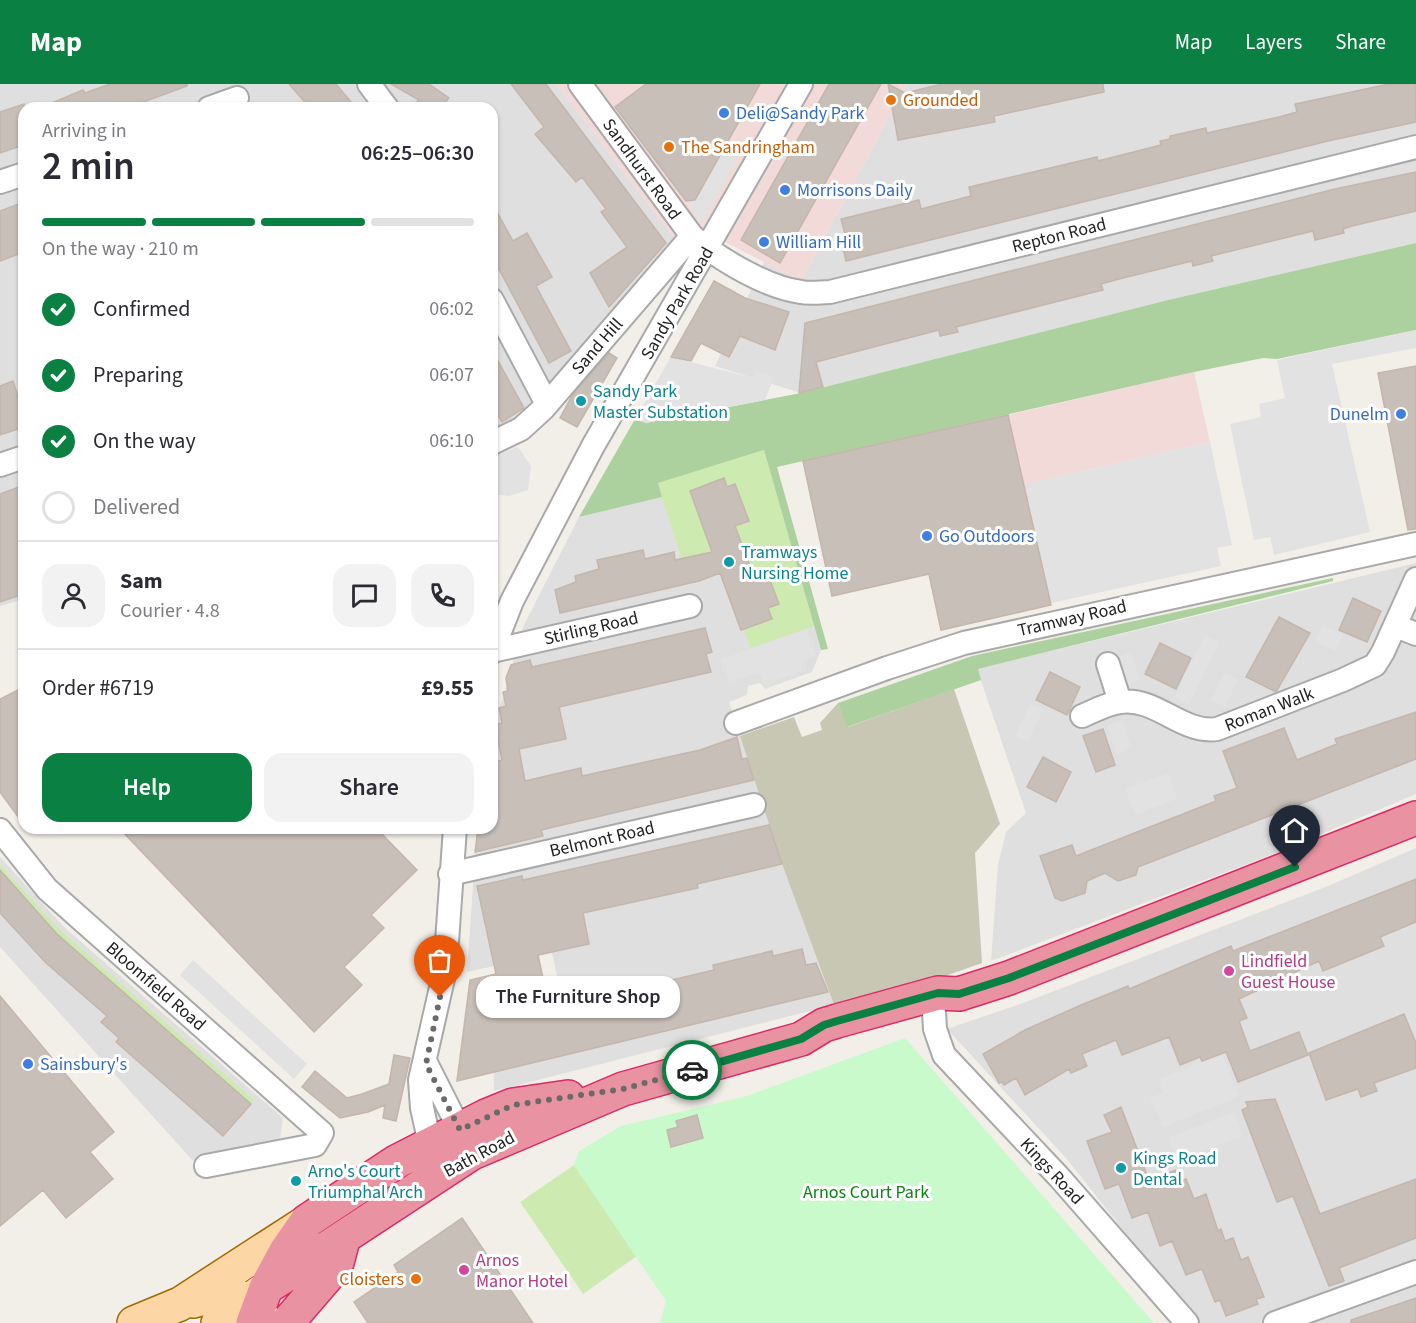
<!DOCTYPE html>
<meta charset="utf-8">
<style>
body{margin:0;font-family:"Source Sans 3",sans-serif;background:#f2f2f3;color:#2b2b33;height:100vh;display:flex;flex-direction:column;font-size:22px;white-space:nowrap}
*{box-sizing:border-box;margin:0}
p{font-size:20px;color:#7c7c81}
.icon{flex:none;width:33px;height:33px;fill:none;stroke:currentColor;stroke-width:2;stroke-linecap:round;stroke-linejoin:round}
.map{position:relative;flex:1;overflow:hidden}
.sheet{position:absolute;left:18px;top:18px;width:480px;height:732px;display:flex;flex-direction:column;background:#fff;border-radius:18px;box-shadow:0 2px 4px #0004}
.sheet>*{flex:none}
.pin{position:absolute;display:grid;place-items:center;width:51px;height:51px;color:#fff;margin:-62px -26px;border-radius:50% 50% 50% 0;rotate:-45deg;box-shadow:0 0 6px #0007}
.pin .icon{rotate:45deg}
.courier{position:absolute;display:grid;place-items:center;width:60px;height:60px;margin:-30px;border:4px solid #0b8043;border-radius:50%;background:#fff;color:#222;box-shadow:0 2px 8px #0007}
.bubble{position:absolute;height:42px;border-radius:18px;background:#fff;box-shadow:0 2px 4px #0004;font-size:20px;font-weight:600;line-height:42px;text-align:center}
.head em{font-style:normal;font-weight:600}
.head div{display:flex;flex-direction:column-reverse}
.head{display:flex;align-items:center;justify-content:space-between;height:102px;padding:0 24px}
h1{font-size:39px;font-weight:600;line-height:45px}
.bar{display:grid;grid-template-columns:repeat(4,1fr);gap:9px 6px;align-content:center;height:72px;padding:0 24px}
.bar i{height:8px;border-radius:4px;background:#e1e1e2}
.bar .on{background:#0b8043}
.bar p{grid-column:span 4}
.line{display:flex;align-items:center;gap:15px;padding:0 24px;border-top:2px solid #e1e1e2}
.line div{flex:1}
.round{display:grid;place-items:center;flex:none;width:63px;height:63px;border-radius:18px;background:#f2f2f3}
ol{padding:0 24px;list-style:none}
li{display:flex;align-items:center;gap:18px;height:66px}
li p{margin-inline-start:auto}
li .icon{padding:6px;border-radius:50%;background:#0b8043;color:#fff;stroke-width:4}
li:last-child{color:#7c7c81}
li i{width:33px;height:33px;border:3px solid #e1e1e2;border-radius:50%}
.action{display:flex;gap:12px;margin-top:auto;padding:12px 24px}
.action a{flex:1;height:69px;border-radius:18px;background:#0b8043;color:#fff;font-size:24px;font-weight:600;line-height:69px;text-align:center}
.action a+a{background:#f2f2f3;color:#2b2b33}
header{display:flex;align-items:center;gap:36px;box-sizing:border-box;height:84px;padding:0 30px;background:#0b8043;color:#fff}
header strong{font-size:28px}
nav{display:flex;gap:33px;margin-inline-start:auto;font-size:21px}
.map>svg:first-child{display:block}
</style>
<header>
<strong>Map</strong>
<nav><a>Map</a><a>Layers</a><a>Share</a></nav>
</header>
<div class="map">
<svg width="1416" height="1239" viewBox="0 0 1416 1239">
<rect width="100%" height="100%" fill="#f2efe9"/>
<path fill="#e0dfdf" d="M 0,0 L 556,0 L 674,154 L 534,330 L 492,356 L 492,24 L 24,24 L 24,515 L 0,522 Z
M 907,0 L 1416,0 L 1416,159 L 1168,216 L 801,309 L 715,282 L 764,178 L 801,197 Z
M 764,366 L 821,566 L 812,588 L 765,605 L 760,599 L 748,602 L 747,611 L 729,618 L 782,780 L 834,921 L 494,1007 L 492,915 L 559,900 L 552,869 L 467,888 L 477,744 L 492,744 L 492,650 L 524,541 L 579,433 L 661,413 Z
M 1416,479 L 1416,710 L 1281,767 L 991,877 L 998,781 L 1006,748 L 1026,729 L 977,585 Z
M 1416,764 L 1416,1239 L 1197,1239 L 1066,1074 L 947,945 L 1023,919 L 1328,802 Z
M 0,773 L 63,842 L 283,1034 L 279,1061 L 194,1078 L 0,863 Z"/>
<path fill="#f2dad9" d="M 556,0 L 907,0 L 801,197 L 709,150 L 674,154 Z
M 1194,288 L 1210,358 L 1023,401 L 1008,331 Z"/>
<path fill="#c7c7b4" d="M 954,605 L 1000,740 L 975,769 L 982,879 L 897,909 L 834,921 L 782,780 L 740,652 L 794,633 L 802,653 L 822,646 L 820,639 L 838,619 L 848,643 Z"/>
<path fill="#cdebb0" d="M 764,366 L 814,542 L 750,564 L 744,545 L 772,535 L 768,524 L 779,520 L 767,488 L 754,492 L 735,442 L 748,437 L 723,394 L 690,407 L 712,466 L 706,468 L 715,491 L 690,499 L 657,399 Z
M 0,781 L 60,846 L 254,1016 L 251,1020 L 57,850 L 0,786 Z
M 574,1081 L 637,1172 L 583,1210 L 520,1118 Z"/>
<path fill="#add19e" d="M 1416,159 L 1416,246 L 1277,275 L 1263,274 L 1194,288 L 777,383 L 828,565 L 821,566 L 764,366 L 658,399 L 662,413 L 579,433 L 635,335 L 646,339 L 801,309 L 1168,216 Z
M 1333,494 L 1333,497 L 978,585 L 981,596 L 847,643 L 838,619 L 972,572 Z"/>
<path fill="#c8facc" d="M 905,954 L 1154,1239 L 660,1239 L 666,1217 L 574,1081 L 579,1067 L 621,1042 L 747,1012 Z"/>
<path fill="#e2e2e2" d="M 727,56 L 743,64 L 704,137 L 699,137 L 686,117 L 695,116 Z
M 1416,246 L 1416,264 L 1332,280 L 1370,448 L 1274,471 L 1270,453 L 1254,456 L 1230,340 L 1261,333 L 1259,320 L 1285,314 L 1277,276 Z
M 671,273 L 753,294 L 756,287 L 774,293 L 765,316 L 646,339 L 635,335 Z
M 1210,358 L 1232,461 L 1217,464 L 1221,482 L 1051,519 L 1023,401 Z
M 518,363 L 531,382 L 528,406 L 509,412 L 492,410 L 492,372 Z
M 1323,541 L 1343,551 L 1335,567 L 1315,557 Z
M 807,545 L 817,572 L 802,577 L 805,586 L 764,601 L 759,588 L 729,598 L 721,575 Z
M 1205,551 L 1219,558 L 1189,621 L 1174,614 Z
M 1130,568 L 1140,596 L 1125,601 L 1115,574 Z
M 1224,589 L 1238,595 L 1225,623 L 1211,617 Z
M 1030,620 L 1043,626 L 1028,658 L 1015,652 Z
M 1122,636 L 1132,664 L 1117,670 L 1107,642 Z
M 1168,689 L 1177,715 L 1135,731 L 1125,705 Z
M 193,876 L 307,980 L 294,995 L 180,891 Z
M 1222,970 L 1239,1013 L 1163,1043 L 1150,1013 L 1163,1009 L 1159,995 Z
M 1234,1028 L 1243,1052 L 1177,1077 L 1168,1054 Z"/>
<path fill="#c7bfb8" stroke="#c4b6ab" stroke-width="1.5" d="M 110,0 L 187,0 L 187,2 L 127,24 L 40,24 L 83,6 L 85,9 Z
M 289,0 L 336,0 L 356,24 L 310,24 Z
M 391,0 L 429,0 L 449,14 L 441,24 L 409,24 L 419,16 Z
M 511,0 L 546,0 L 666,159 L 609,223 L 590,189 L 627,163 L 601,128 L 606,125 L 582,93 L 576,98 L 535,50 L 544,43 Z
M 646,0 L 760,0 L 695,116 L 686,117 L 615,23 Z
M 829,0 L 881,0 L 780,179 L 741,156 Z
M 888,0 L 905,9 L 942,0 L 1103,0 L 1104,8 L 994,32 L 995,38 L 898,56 Z
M 1389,0 L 1416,0 L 1416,38 L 1328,57 L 846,177 L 840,151 L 845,150 L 841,135 L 919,116 L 921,125 L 971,112 L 969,103 L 1097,73 L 1098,77 L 1161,61 L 1160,57 L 1170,55 L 1170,52 L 1206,44 L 1207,49 L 1279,33 L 1297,28 L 1295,20 Z
M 24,20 L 24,61 L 0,69 L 0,28 Z
M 1416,88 L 1416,127 L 1352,142 L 1343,145 L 1344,149 L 1315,156 L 1313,147 L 1211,172 L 1213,177 L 1193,182 L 1192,177 L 1119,195 L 1101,200 L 1103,206 L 956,243 L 958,248 L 940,252 L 939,246 L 816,278 L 823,303 L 799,309 L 805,239 L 1335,105 Z
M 24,118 L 24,168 L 0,177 L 0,127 Z
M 492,119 L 513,157 L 527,149 L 552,193 L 536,202 L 571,267 L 549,279 L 492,172 Z
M 714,197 L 745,214 L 789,228 L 775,266 L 740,252 L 729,273 L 701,259 L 691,277 L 671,273 Z
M 492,266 L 524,324 L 502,338 L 492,321 Z
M 609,269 L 617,274 L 577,343 L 560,334 L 573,310 Z
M 1416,282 L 1416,445 L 1408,446 L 1378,289 Z
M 13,297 L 19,316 L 24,314 L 24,343 L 0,351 L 0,302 Z
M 1008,331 L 1051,521 L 941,546 L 929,490 L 832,512 L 803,377 Z
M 724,394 L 727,403 L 735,400 L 749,437 L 735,442 L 754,492 L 767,488 L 779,520 L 768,524 L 772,535 L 741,546 L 720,489 L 699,497 L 560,529 L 555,506 L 576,498 L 575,492 L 599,485 L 597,476 L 643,466 L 645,475 L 674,468 L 675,476 L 712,468 L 690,407 Z
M 24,401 L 24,510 L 0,518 L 0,410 Z
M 1353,514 L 1381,527 L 1367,558 L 1339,546 Z
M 1279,533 L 1310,549 L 1276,608 L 1246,593 Z
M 705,544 L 712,568 L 706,570 L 711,588 L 559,623 L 566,655 L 519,665 L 525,697 L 581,684 L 582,692 L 700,666 L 737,653 L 742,675 L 747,674 L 754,696 L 541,746 L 543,752 L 475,768 L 478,744 L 492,744 L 492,679 L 502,676 L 495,641 L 502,639 L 499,624 L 506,622 L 503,608 L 508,607 L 506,594 L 511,581 L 530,576 L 532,583 Z
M 1160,559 L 1191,574 L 1176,605 L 1145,590 Z
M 1050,588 L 1080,603 L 1067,631 L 1036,616 Z
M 24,603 L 24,741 L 0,708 L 0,615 Z
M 1416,628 L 1416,675 L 1138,783 L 1136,791 L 1118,797 L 1105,789 L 1087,797 L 1085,809 L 1062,817 L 1055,814 L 1040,772 L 1072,761 L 1076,772 L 1216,717 L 1214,712 L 1237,704 L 1223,667 L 1284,644 L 1297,676 L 1337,660 L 1335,655 Z
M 1103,645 L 1115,681 L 1096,688 L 1083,652 Z
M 1043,673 L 1071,688 L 1056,718 L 1027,703 Z
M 769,741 L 782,780 L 697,800 L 698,804 L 583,829 L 589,860 L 538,871 L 549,922 L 658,893 L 659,899 L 714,886 L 713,881 L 772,867 L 773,872 L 802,865 L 806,881 L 816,879 L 828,908 L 457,997 L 470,896 L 496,890 L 477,802 L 522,792 L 523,796 Z
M 119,744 L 376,744 L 417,786 L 371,831 L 384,844 L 344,883 L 362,901 L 314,948 Z
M 0,786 L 57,850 L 251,1020 L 223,1052 L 116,958 L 119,954 L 101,938 L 107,932 L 46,879 L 0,829 Z
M 1416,795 L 1416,838 L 1380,853 L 1384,862 L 1323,887 L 1319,877 L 1239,915 L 1247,934 L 1239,937 L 1250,967 L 1299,948 L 1308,971 L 1238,998 L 1226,968 L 1202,977 L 1200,973 L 1180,981 L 1169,953 L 1122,971 L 1116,956 L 1082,970 L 1087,982 L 1071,989 L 1069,985 L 1025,1011 L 1016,994 L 1004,1001 L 1002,998 L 999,999 L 983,970 L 1025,946 L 1081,921 L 1128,902 L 1129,905 L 1231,862 L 1233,867 Z
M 0,912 L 114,1048 L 90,1068 L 113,1095 L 66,1134 L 43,1106 L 0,1142 Z
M 1404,930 L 1416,959 L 1416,984 L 1374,999 L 1377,1007 L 1361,1013 L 1358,1005 L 1326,1016 L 1309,969 Z
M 394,971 L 410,974 L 396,1037 L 383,1034 L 385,1021 L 368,1028 L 340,1034 L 302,1003 L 315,987 L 347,1014 L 362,1010 L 389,1000 Z
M 1275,1015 L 1320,1130 L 1416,1095 L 1416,1154 L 1339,1184 L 1344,1197 L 1329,1202 L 1293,1112 L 1277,1118 L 1242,1026 L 1248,1023 L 1246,1018 Z
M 1121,1023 L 1149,1096 L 1176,1086 L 1180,1097 L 1186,1095 L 1194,1115 L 1206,1110 L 1218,1147 L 1221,1145 L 1225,1157 L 1233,1154 L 1241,1176 L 1248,1173 L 1264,1213 L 1256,1215 L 1258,1220 L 1226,1232 L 1220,1216 L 1215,1218 L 1202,1185 L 1186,1191 L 1172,1157 L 1160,1162 L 1148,1128 L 1132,1134 L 1119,1100 L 1105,1105 L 1087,1057 L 1112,1048 L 1104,1031 Z
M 697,1031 L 703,1054 L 671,1063 L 667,1046 L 678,1043 L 676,1037 Z
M 462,1134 L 533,1239 L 368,1239 L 354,1218 L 398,1188 L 394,1181 Z
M 1416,1214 L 1416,1239 L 1351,1239 L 1351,1236 Z"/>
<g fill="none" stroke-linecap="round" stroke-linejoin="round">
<g stroke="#a9a9a9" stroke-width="26">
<path id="street" d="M 369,0 L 387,24
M 580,0 L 692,152 C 717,174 767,204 801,208 C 810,210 821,208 830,208 L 1416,63
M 209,24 L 237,14
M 0,98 L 24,90
M 492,216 L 547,320
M 492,359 L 521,345 L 543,325 L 692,152
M 0,381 L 24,373
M 1396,542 L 1416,550
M 492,567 L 690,522
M 492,568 L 512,517 L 593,362 L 801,0
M 1108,580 L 1120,618
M 1082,632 C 1094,627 1108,619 1121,618 C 1156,613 1182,650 1217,645 L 1343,596 L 1375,581 L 1383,568 L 1416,495
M 736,639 L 887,584 L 964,559 L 1416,460
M 0,746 L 47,805 L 322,1049 L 315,1061 L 206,1082
M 450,790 L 754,721
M 934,928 L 935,945 L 944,971 L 1059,1093 L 1187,1239
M 426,979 L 466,1058
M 438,1064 L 426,1063 L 427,1046 L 422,1024 L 420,996 L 445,886 L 455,744
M 1275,1239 L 1416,1188"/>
</g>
<g stroke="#a06b00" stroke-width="36">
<path id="primary" d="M 193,1217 C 231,1207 242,1205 267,1239
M 134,1239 L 180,1220 L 305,1139
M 218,1239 L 262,1207"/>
</g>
<g stroke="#dc2a67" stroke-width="36">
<path id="highway" d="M 266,1204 L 472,1069 L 623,1005 L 801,955 L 824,941 L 837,937 L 938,909 L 959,910 L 1009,894 L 1416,734
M 253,1239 L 266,1204 L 286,1167 L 307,1137 L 396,1078 L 486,1032 L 513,1021 L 568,1013
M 287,1239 L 336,1182 L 343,1156"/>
</g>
<use href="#street" stroke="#fff" stroke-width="22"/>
<use href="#primary" stroke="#fcd6a4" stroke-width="33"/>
<use href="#highway" stroke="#e892a2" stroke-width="33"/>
</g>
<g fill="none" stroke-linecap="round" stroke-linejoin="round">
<path stroke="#6b6a68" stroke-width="6" stroke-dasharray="0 10.8" d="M 440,913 L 426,980 L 460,1046 L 513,1021 L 623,1005 L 692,986"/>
<path stroke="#0b8043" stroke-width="8" d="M 692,986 L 801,955 L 824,941 L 837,937 L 938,909 L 959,910 L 1009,894 L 1295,783"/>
</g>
<g fill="#e8710a" stroke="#fff" stroke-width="2">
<circle cx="891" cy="16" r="6"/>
<circle cx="669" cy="63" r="6"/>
<circle cx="416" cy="1195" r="6"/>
</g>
<g fill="#3f7fe0" stroke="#fff" stroke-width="2">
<circle cx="724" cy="29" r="6"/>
<circle cx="785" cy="106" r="6"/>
<circle cx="764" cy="158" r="6"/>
<circle cx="1401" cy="330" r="6"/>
<circle cx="927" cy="452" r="6"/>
<circle cx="28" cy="980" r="6"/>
</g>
<g fill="#0f9aa8" stroke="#fff" stroke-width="2">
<circle cx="581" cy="317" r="6"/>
<circle cx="729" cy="478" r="6"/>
<circle cx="1121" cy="1084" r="6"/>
<circle cx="296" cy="1097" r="6"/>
</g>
<g fill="#d1479c" stroke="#fff" stroke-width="2">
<circle cx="1229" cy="887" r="6"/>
<circle cx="464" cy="1186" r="6"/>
</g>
<g text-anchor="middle" stroke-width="6" stroke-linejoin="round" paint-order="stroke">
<g font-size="18" fill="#c56008" stroke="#fff" text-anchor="start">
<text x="903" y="22">Grounded</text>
<text x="681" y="69">The Sandringham</text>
<text x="404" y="1201" text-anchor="end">Cloisters</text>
</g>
<g font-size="18" fill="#366cbe" stroke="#fff" text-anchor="start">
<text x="736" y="35">Deli@Sandy Park</text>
<text x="797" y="112">Morrisons Daily</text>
<text x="776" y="164">William Hill</text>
<text x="1389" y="336" text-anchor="end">Dunelm</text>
<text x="939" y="458">Go Outdoors</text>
<text x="40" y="986">Sainsbury's</text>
</g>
<g font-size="18" fill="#222" stroke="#fff">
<text transform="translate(642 85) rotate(54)" y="6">Sandhurst Road</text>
<text transform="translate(1059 151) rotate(-14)" y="6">Repton Road</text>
<text transform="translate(677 219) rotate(-60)" y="6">Sandy Park Road</text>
<text transform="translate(597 262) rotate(-49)" y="6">Sand Hill</text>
<text transform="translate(1072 534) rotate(-13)" y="6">Tramway Road</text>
<text transform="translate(591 544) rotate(-13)" y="6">Stirling Road</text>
<text transform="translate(1269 625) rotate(-21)" y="6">Roman Walk</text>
<text transform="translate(602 755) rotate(-13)" y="6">Belmont Road</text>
<text transform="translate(156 902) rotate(41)" y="6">Bloomfield Road</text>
<text transform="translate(479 1070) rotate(-28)" y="6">Bath Road</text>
<text transform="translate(1052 1087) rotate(47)" y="6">Kings Road</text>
</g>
<g font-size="18" fill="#0d838f" stroke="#fff" text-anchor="start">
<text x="593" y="313">Sandy Park<tspan x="593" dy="21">Master Substation</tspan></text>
<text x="741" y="474">Tramways<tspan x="741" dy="21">Nursing Home</tspan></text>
<text x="1133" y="1080">Kings Road<tspan x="1133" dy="21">Dental</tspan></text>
<text x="308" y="1093">Arno's Court<tspan x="308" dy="21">Triumphal Arch</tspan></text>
</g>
<g font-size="18" fill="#b23c85" stroke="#fff" text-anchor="start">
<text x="1241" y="883">Lindfield<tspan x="1241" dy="21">Guest House</tspan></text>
<text x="476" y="1182">Arnos<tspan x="476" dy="21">Manor Hotel</tspan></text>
</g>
<g font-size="18" fill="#0c8416" stroke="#fff">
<text x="866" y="1114">Arnos Court Park</text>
</g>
</g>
</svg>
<div class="pin" style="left:440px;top:913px;background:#ea580c"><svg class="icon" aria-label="bag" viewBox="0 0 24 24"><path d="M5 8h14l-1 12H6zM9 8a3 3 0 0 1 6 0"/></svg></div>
<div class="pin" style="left:1295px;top:783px;background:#1f2937"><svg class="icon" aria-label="home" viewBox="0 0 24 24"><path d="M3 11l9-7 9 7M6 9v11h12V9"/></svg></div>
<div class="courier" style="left:692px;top:986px"><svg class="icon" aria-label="car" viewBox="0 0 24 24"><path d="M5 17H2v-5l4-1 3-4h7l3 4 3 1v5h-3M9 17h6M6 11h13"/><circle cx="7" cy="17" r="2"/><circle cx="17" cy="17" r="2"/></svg></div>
<div class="bubble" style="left:476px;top:892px;width:204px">The Furniture Shop</div>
<section class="sheet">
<div class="head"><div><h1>2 min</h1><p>Arriving in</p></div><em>06:25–06:30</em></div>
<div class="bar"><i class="on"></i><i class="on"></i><i class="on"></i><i></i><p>On the way · 210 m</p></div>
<ol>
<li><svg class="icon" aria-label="check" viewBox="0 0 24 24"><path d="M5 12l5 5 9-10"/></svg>Confirmed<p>06:02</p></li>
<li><svg class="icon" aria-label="check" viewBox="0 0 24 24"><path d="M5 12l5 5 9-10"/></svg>Preparing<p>06:07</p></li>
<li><svg class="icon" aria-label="check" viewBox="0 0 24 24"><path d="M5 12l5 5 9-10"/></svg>On the way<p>06:10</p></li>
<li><i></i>Delivered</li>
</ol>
<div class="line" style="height:108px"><a class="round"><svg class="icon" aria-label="person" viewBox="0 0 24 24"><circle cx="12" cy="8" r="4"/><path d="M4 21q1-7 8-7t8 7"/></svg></a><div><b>Sam</b><p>Courier · 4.8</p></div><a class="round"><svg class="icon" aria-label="chat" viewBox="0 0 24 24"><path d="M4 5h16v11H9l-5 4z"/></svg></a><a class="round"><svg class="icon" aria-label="phone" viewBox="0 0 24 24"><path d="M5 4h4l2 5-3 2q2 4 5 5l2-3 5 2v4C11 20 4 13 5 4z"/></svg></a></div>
<div class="line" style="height:78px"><div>Order #6719</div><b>£9.55</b></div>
<div class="action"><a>Help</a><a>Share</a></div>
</section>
</div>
